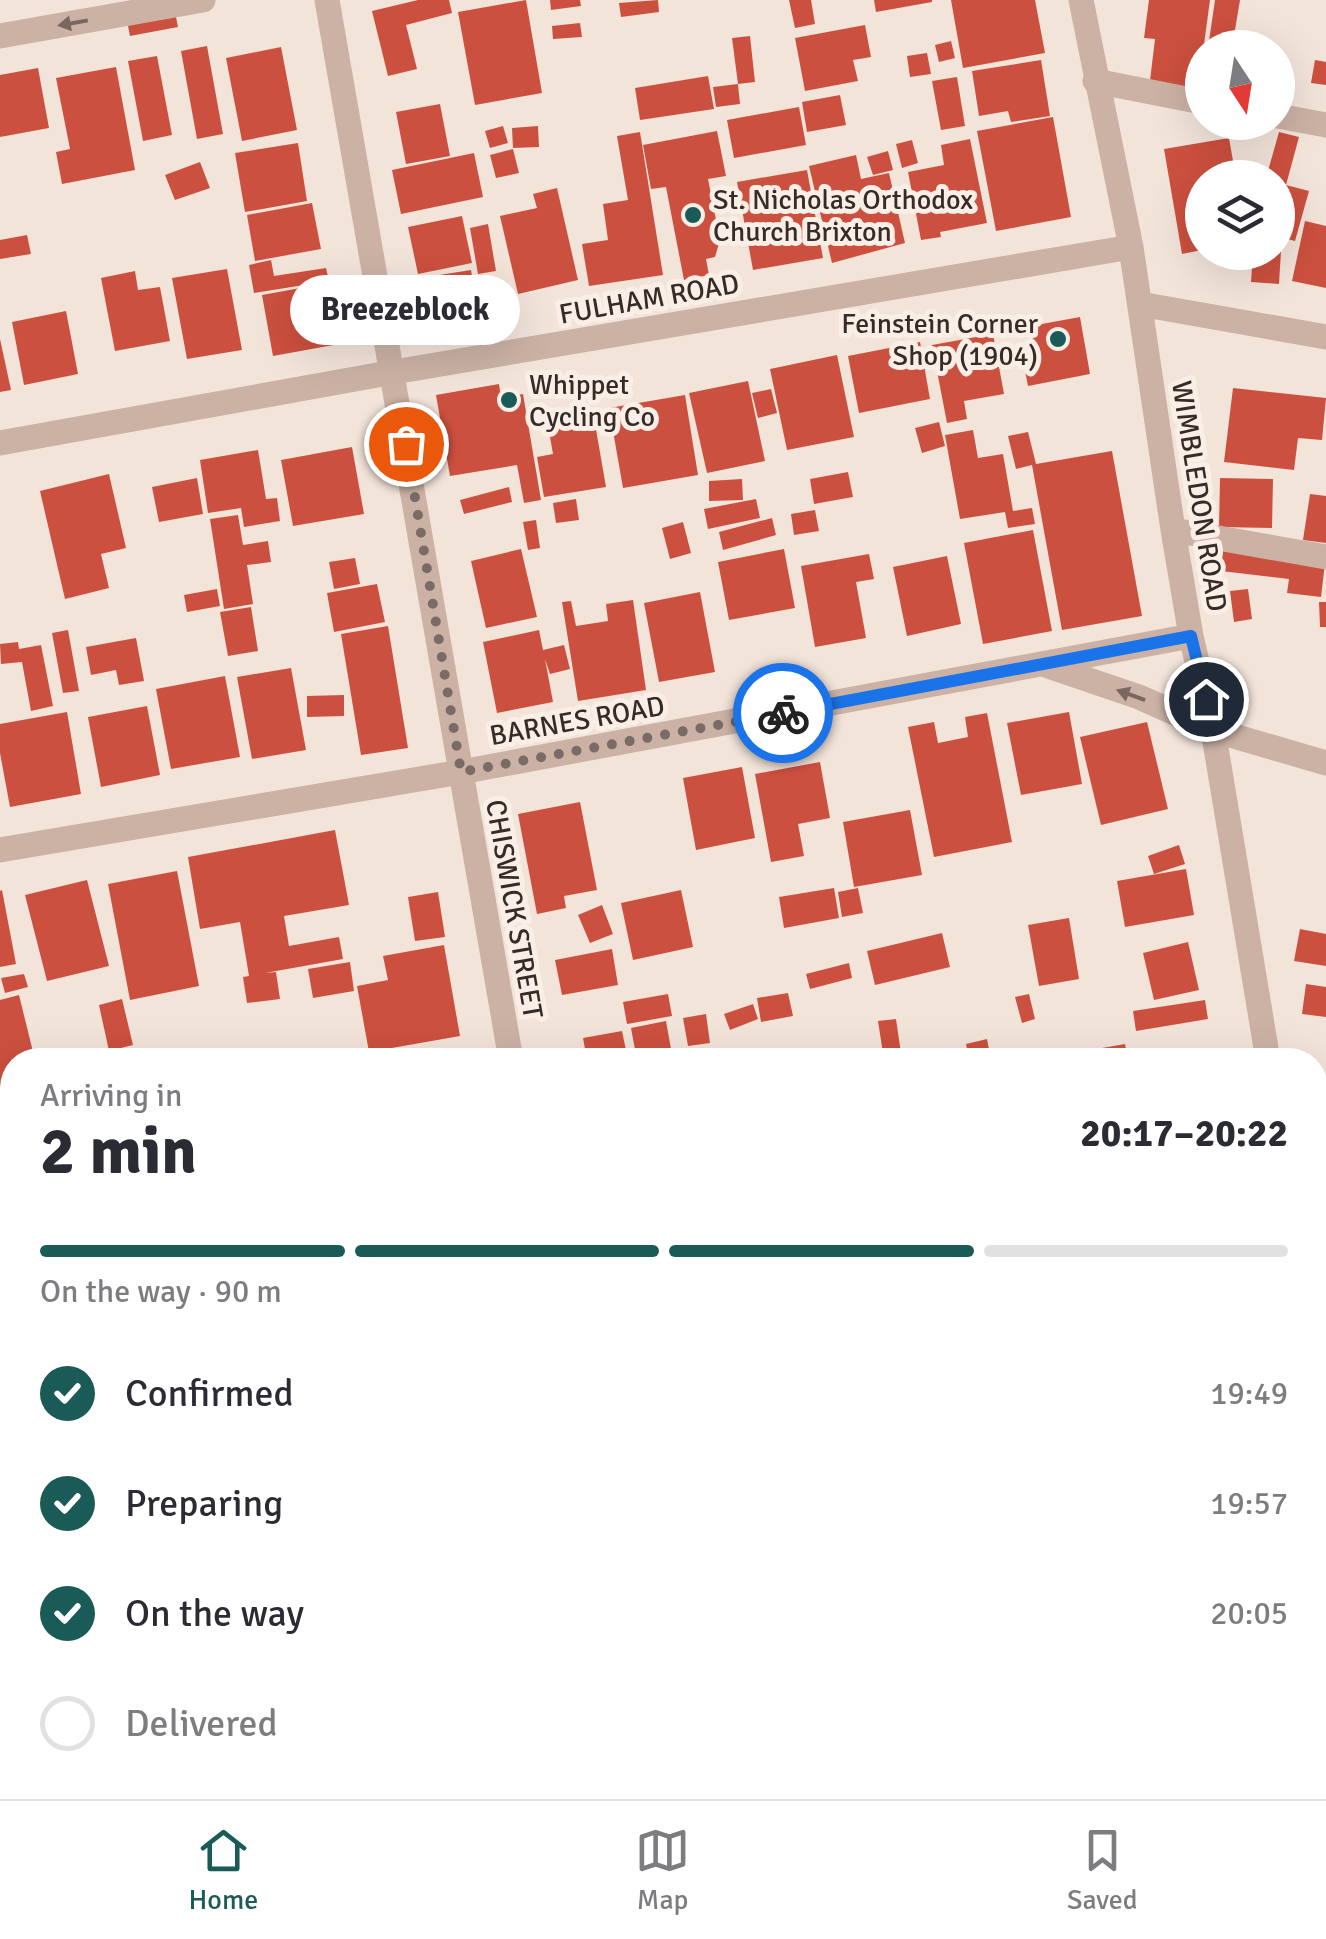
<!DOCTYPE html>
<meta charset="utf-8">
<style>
body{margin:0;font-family:Signika,sans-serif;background:#f7f7f7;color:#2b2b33;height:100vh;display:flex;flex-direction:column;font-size:38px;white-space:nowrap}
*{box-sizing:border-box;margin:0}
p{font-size:32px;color:#7c7c81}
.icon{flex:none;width:55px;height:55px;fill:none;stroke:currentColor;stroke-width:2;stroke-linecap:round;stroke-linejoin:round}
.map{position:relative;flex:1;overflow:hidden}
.drawer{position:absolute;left:0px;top:1048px;width:1328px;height:752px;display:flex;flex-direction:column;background:#fff;border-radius:40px 40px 0 0;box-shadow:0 10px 40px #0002}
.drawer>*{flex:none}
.needle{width:65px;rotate:168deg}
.tools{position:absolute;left:1185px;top:30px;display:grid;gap:20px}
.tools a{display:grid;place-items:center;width:110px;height:110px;border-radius:50%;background:#fff;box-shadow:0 10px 40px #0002;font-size:50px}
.pin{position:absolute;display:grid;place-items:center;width:85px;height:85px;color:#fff;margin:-42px;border:5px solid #fff;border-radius:50%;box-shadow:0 2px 10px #0007}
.courier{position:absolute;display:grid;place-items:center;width:100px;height:100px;margin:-50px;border:8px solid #1a73e8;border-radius:50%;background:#fff;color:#222;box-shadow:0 2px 12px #0007}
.bubble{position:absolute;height:70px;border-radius:35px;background:#fff;box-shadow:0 10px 40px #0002;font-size:32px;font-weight:700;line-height:70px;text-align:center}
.overview em{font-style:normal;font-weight:700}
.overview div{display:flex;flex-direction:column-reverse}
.overview{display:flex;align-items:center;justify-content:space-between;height:170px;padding:0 40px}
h1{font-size:65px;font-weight:700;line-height:75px}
.bar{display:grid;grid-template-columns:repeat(4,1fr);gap:15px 10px;align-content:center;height:120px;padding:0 40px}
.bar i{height:12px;border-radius:8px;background:#e1e1e2}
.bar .on{background:#1a5a57}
.bar p{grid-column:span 4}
ol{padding:0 40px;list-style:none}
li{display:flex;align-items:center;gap:30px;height:110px}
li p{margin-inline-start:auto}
li .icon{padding:10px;border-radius:50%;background:#1a5a57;color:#fff;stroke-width:4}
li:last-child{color:#7c7c81}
li i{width:55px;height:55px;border:5px solid #e1e1e2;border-radius:50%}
.dock{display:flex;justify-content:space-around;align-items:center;height:140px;border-top:2px solid #e1e1e2;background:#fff;font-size:28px;color:#7c7c81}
.dock a{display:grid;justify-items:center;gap:5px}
.dock .on{color:#1a5a57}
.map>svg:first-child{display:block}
</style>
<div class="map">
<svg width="1326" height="1799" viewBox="0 0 1326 1799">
<rect width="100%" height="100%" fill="#f3e4da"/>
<path fill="#cc503f" d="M 418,0 L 449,0 L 452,13 L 406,25 L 417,69 L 388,76 L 372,11 Z
M 526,0 L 542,93 L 475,105 L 458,12 Z
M 550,0 L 580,0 L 581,6 L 551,10 Z
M 658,0 L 659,12 L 621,17 L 619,3 Z
M 789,0 L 811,0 L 815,24 L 795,28 Z
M 874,0 L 932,0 L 932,2 L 876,12 Z
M 951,0 L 1035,0 L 1045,53 L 963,68 Z
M 1149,0 L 1210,0 L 1200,74 L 1202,96 L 1149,89 L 1155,39 L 1144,38 Z
M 1215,0 L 1240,0 L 1232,48 L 1208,48 Z
M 175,12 L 178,27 L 130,36 L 127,21 Z
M 580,23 L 582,37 L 553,39 L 552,26 Z
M 865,25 L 871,57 L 853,60 L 858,81 L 805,91 L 795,38 Z
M 750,36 L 755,82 L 738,84 L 740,104 L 716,107 L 713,87 L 738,84 L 732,38 Z
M 951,41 L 955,58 L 939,62 L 935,45 Z
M 207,46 L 223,134 L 197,139 L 181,51 Z
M 281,47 L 297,130 L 242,141 L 226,58 Z
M 927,53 L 931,74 L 910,77 L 907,56 Z
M 157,56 L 172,135 L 143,141 L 128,61 Z
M 1041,60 L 1050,116 L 1011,122 L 1008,111 L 979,116 L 972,71 Z
M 1315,60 L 1326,62 L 1326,85 L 1311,83 Z
M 116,67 L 135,170 L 62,184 L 56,152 L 70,149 L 56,78 Z
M 38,68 L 49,128 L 0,137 L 0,75 Z
M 708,76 L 714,109 L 640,120 L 635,88 Z
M 957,77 L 965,126 L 941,130 L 932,81 Z
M 840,95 L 846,125 L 807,132 L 802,102 Z
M 440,104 L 450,156 L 406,164 L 396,112 Z
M 799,107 L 806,145 L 734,158 L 727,120 Z
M 1053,117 L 1071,217 L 996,231 L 977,131 Z
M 503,126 L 508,143 L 490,148 L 485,131 Z
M 538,126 L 539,147 L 513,148 L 512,128 Z
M 717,131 L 726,176 L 708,179 L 720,240 L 715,257 L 706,259 L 709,275 L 684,280 L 666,187 L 651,189 L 643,145 Z
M 640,132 L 663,275 L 589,286 L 582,244 L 608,240 L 603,204 L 628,200 L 617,136 Z
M 1279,132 L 1299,137 L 1286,185 L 1309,191 L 1295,241 L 1280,237 L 1289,204 L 1278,201 L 1278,178 L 1266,178 Z
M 1229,138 L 1236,178 L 1202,178 L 1202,250 L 1182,254 L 1164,149 Z
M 970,139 L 987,223 L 940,232 L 941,237 L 921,240 L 908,172 L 944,165 L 941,145 Z
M 912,140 L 918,163 L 902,168 L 896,144 Z
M 298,143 L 307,201 L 245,212 L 235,153 Z
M 513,149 L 519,173 L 496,178 L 490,155 Z
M 888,151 L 893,170 L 873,175 L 867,157 Z
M 474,153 L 483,197 L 401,214 L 392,170 Z
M 856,155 L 861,179 L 889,173 L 905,243 L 832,263 L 809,166 Z
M 200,162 L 210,188 L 175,200 L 165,175 Z
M 807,170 L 823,258 L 753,270 L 737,182 Z
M 557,188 L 578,280 L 518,294 L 500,216 L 537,208 L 533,194 Z
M 312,203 L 321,249 L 255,261 L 247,215 Z
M 462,216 L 472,263 L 418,274 L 408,227 Z
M 1305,221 L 1326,226 L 1326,288 L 1292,281 Z
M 488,224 L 496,271 L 478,274 L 470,228 Z
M 27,235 L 31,254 L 0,259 L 0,240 Z
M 1278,250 L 1281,251 L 1279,284 L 1251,282 L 1253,252 Z
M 271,260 L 274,276 L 326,268 L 329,281 L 254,293 L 249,265 Z
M 227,269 L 242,350 L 187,359 L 172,278 Z
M 471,270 L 479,321 L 421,330 L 414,279 Z
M 135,271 L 138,290 L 160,287 L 170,341 L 115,351 L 101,278 Z
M 328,283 L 339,344 L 273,356 L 262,295 Z
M 500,287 L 506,316 L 490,319 L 483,291 Z
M 66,311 L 78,374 L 24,385 L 12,322 Z
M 1080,317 L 1090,374 L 1028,386 L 1022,355 L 1035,353 L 1031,326 Z
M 993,334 L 1004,394 L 964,401 L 967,419 L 947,423 L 932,345 Z
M 0,339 L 11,390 L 0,392 Z
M 920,342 L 930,399 L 859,413 L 848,356 Z
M 837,355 L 854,437 L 787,450 L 770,369 Z
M 748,381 L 765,461 L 707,473 L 689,393 Z
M 499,384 L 501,398 L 523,394 L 541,500 L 524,503 L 517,465 L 450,476 L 436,395 Z
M 1233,388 L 1326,398 L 1322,440 L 1298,438 L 1294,470 L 1224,462 Z
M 771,389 L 777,413 L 758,418 L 752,393 Z
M 685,395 L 698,475 L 623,488 L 609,408 Z
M 593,412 L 606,487 L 544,497 L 537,457 L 553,454 L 547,420 Z
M 939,422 L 945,446 L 922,453 L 915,428 Z
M 973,430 L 978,458 L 1003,454 L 1013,511 L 1032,508 L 1035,524 L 1008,528 L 1005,512 L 960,519 L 945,435 Z
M 1028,432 L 1036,464 L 1112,451 L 1142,616 L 1062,630 L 1032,465 L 1016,469 L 1008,436 Z
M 352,447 L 364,514 L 293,526 L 281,460 Z
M 258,450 L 266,499 L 277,498 L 280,521 L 244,527 L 241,508 L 208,513 L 200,460 Z
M 848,472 L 853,497 L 814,504 L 810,479 Z
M 109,474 L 126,548 L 101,554 L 109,588 L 65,599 L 40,491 Z
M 197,478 L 203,514 L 159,522 L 152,487 Z
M 1220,478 L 1273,479 L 1272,528 L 1219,527 Z
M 742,479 L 743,500 L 709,501 L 709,481 Z
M 509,487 L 512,502 L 464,514 L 460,500 Z
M 1310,494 L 1326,496 L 1326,543 L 1303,540 Z
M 576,499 L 579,520 L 556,523 L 553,503 Z
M 756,499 L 760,518 L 708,529 L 704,509 Z
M 815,510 L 819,531 L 794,535 L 791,514 Z
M 238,515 L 243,545 L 268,541 L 271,562 L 247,565 L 253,604 L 224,609 L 210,519 Z
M 772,518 L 776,535 L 723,550 L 719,532 Z
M 536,520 L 540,548 L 528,550 L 523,522 Z
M 683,522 L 691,553 L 670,559 L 662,528 Z
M 1033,530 L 1052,631 L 983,644 L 964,543 Z
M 521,549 L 537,617 L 486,628 L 471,561 Z
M 784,549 L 795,608 L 729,620 L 718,562 Z
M 1223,551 L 1325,563 L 1321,597 L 1287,593 L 1289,579 L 1221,571 Z
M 869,554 L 874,579 L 856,582 L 866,638 L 815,647 L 801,566 Z
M 947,556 L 961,624 L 907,636 L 893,567 Z
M 355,558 L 360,584 L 334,589 L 329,562 Z
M 377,584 L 385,622 L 334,632 L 327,593 Z
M 217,589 L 220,606 L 187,612 L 184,595 Z
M 1248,589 L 1252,619 L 1234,622 L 1230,591 Z
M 700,592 L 715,672 L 659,682 L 644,603 Z
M 633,600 L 646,690 L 578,701 L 562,602 L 571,601 L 576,626 L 608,621 L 606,604 Z
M 1319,602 L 1326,602 L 1326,627 L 1320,627 Z
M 251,607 L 258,651 L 228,656 L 220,612 Z
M 388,626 L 408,748 L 361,755 L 341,634 Z
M 68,630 L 79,691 L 63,693 L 52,633 Z
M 539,630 L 543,650 L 564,645 L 570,669 L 550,674 L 545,659 L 553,702 L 497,713 L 483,642 Z
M 136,638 L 144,681 L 119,685 L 116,670 L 91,675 L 86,647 Z
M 18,642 L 19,649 L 41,645 L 53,706 L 31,711 L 22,662 L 1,664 L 0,644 Z
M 291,668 L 306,750 L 252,759 L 237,677 Z
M 225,676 L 240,757 L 171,769 L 156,689 Z
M 344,695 L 344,716 L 307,717 L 307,696 Z
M 147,706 L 160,775 L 101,787 L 88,717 Z
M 67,712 L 81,794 L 10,807 L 0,753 L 0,724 Z
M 1069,712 L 1082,784 L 1021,795 L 1007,723 Z
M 987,713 L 1012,842 L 934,857 L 908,727 L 934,722 L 938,743 L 968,737 L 965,717 Z
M 1147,722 L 1168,809 L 1101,825 L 1080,737 Z
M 820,762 L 830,818 L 798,824 L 804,856 L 771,862 L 755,774 Z
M 742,767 L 755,838 L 696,850 L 683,778 Z
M 580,802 L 597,890 L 564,896 L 566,908 L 537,914 L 518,814 Z
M 910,810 L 922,875 L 854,887 L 843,822 Z
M 335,830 L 349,905 L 284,916 L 289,946 L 339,937 L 343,959 L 265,973 L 276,972 L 280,999 L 247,1003 L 243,977 L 249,976 L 240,922 L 200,929 L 188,857 Z
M 1179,845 L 1185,864 L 1154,874 L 1148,856 Z
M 1186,869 L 1194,915 L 1125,927 L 1117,881 Z
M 177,871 L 199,986 L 130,1000 L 108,884 Z
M 87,880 L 109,966 L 47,981 L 25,895 Z
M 834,888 L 839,918 L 784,928 L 779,897 Z
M 858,888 L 863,913 L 842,917 L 838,892 Z
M 2,890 L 16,964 L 0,967 L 0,891 Z
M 681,890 L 693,947 L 633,960 L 621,903 Z
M 438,892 L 445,937 L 415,941 L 408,897 Z
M 602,905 L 613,934 L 590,943 L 578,915 Z
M 1069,918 L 1079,979 L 1039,986 L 1028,925 Z
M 1300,929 L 1326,934 L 1326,966 L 1294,961 Z
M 942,933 L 950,967 L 875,985 L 867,951 Z
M 1188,942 L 1199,990 L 1154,1000 L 1143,953 Z
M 444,945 L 460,1036 L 369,1052 L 357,986 L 388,980 L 383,956 Z
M 612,949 L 618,985 L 562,995 L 555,960 Z
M 350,962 L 354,991 L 313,998 L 308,969 Z
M 849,963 L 852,978 L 810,989 L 806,974 Z
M 24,974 L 28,987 L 5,993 L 1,978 Z
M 1306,984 L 1326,987 L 1326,1017 L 1302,1014 Z
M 788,993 L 793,1016 L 761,1022 L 757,998 Z
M 668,994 L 672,1016 L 627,1024 L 623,1002 Z
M 1029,994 L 1035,1019 L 1022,1023 L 1015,997 Z
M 19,995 L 35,1060 L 12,1060 L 12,1096 L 0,1099 L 0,1000 Z
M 122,999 L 133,1045 L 109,1051 L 99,1005 Z
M 1205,1000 L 1208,1019 L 1136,1031 L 1133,1011 Z
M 753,1004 L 758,1019 L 730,1030 L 724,1014 Z
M 706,1014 L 710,1043 L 688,1046 L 683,1018 Z
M 896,1019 L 902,1060 L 884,1060 L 878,1021 Z
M 666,1021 L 673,1060 L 637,1060 L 631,1028 Z
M 622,1031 L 628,1060 L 587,1060 L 583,1038 Z
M 987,1039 L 991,1060 L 969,1060 L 966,1044 Z
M 1125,1044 L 1128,1060 L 1081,1060 L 1079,1052 Z
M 243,1048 L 245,1060 L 215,1060 L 214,1053 Z
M 466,1050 L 468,1060 L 423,1060 L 423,1058 Z
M 12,1107 L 12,1156 L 1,1158 L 0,1109 Z
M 12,1467 L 12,1556 L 0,1558 L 0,1469 Z
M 12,1672 L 12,1744 L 11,1744 L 0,1699 L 0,1675 Z"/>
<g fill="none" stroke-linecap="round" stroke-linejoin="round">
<path stroke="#cbb2a5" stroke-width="25" d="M 327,0 L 511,1060
M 1081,0 L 1131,247 L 1173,530 L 1191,636 L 1213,730 L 1268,1060
M 0,36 L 203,0
M 1095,81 L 1202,102
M 1278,116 L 1326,125
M 1140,304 L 1326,337
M 0,443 L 394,372 L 1131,247
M 1173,530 L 1326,557
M 1048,666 L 1139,697 L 1213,730 L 1326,763
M 0,850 L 461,772 L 1191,636
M 0,1377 L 7,1418
M 87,1799 L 156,1788"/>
</g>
<defs><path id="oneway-solid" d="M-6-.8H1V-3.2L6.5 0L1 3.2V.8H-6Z" transform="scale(2.5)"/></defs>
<g fill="#7a6760">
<use href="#oneway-solid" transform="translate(73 23) rotate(170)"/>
<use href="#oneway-solid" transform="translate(1131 695) rotate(-160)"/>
</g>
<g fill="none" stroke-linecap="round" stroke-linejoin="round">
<path stroke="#796b66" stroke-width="10" stroke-dasharray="0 18" d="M 406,444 L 461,772 L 783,713"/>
<path stroke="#1a73e8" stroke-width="12" d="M 783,713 L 1191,636 L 1206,699"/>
</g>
<g fill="#1a5a57" stroke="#faefe6" stroke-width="4">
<circle cx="693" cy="215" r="10"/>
<circle cx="1058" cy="339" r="10"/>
<circle cx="509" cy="400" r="10"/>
</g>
<g text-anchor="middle" stroke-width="10" stroke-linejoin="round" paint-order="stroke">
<g font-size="28" fill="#372a27" stroke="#faefe6" text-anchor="start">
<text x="713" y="209">St. Nicholas Orthodox<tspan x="713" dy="32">Church Brixton</tspan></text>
<text x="1038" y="333" text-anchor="end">Feinstein Corner<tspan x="1038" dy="32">Shop (1904)</tspan></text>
<text x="529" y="394">Whippet<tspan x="529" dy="32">Cycling Co</tspan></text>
</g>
<g font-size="28" fill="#372a27" stroke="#faefe6">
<text transform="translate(649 298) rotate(-10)" y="10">FULHAM ROAD</text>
<text transform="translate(1200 496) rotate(81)" y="10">WIMBLEDON ROAD</text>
<text transform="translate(577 720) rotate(-10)" y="10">BARNES ROAD</text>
<text transform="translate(515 909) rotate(80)" y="10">CHISWICK STREET</text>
</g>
</g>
</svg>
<div class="tools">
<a><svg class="needle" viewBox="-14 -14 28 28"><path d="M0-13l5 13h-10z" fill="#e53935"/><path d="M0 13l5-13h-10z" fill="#7c7c81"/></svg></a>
<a><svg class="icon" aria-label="layers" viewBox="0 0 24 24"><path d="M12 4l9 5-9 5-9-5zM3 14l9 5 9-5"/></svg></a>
</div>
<div class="pin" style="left:406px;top:444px;background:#ea580c"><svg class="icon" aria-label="bag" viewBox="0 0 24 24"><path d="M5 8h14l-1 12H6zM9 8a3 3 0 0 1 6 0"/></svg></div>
<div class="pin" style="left:1206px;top:699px;background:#1f2937"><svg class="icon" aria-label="home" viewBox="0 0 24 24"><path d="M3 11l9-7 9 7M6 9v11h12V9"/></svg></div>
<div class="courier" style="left:783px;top:713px"><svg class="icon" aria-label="bike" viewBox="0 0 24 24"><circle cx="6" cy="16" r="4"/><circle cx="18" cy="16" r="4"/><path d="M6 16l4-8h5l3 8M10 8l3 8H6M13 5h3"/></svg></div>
<div class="bubble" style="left:290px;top:275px;width:230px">Breezeblock</div>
<section class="drawer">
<div class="overview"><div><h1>2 min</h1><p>Arriving in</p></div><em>20:17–20:22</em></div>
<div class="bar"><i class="on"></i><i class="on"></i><i class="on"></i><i></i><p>On the way · 90 m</p></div>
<ol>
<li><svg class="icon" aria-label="check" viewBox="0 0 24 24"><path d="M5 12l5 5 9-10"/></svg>Confirmed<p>19:49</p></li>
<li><svg class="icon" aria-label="check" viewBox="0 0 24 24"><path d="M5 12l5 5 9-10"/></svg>Preparing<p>19:57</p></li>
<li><svg class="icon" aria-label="check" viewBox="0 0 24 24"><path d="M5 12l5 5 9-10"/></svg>On the way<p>20:05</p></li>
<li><i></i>Delivered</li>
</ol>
</section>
</div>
<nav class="dock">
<a class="on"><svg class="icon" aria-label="home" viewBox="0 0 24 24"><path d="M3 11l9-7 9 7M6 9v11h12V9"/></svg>Home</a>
<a><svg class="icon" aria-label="map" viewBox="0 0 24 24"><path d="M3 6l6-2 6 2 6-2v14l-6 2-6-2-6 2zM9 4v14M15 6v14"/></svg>Map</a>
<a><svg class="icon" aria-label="saved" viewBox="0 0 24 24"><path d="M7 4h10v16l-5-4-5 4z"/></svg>Saved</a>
</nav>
